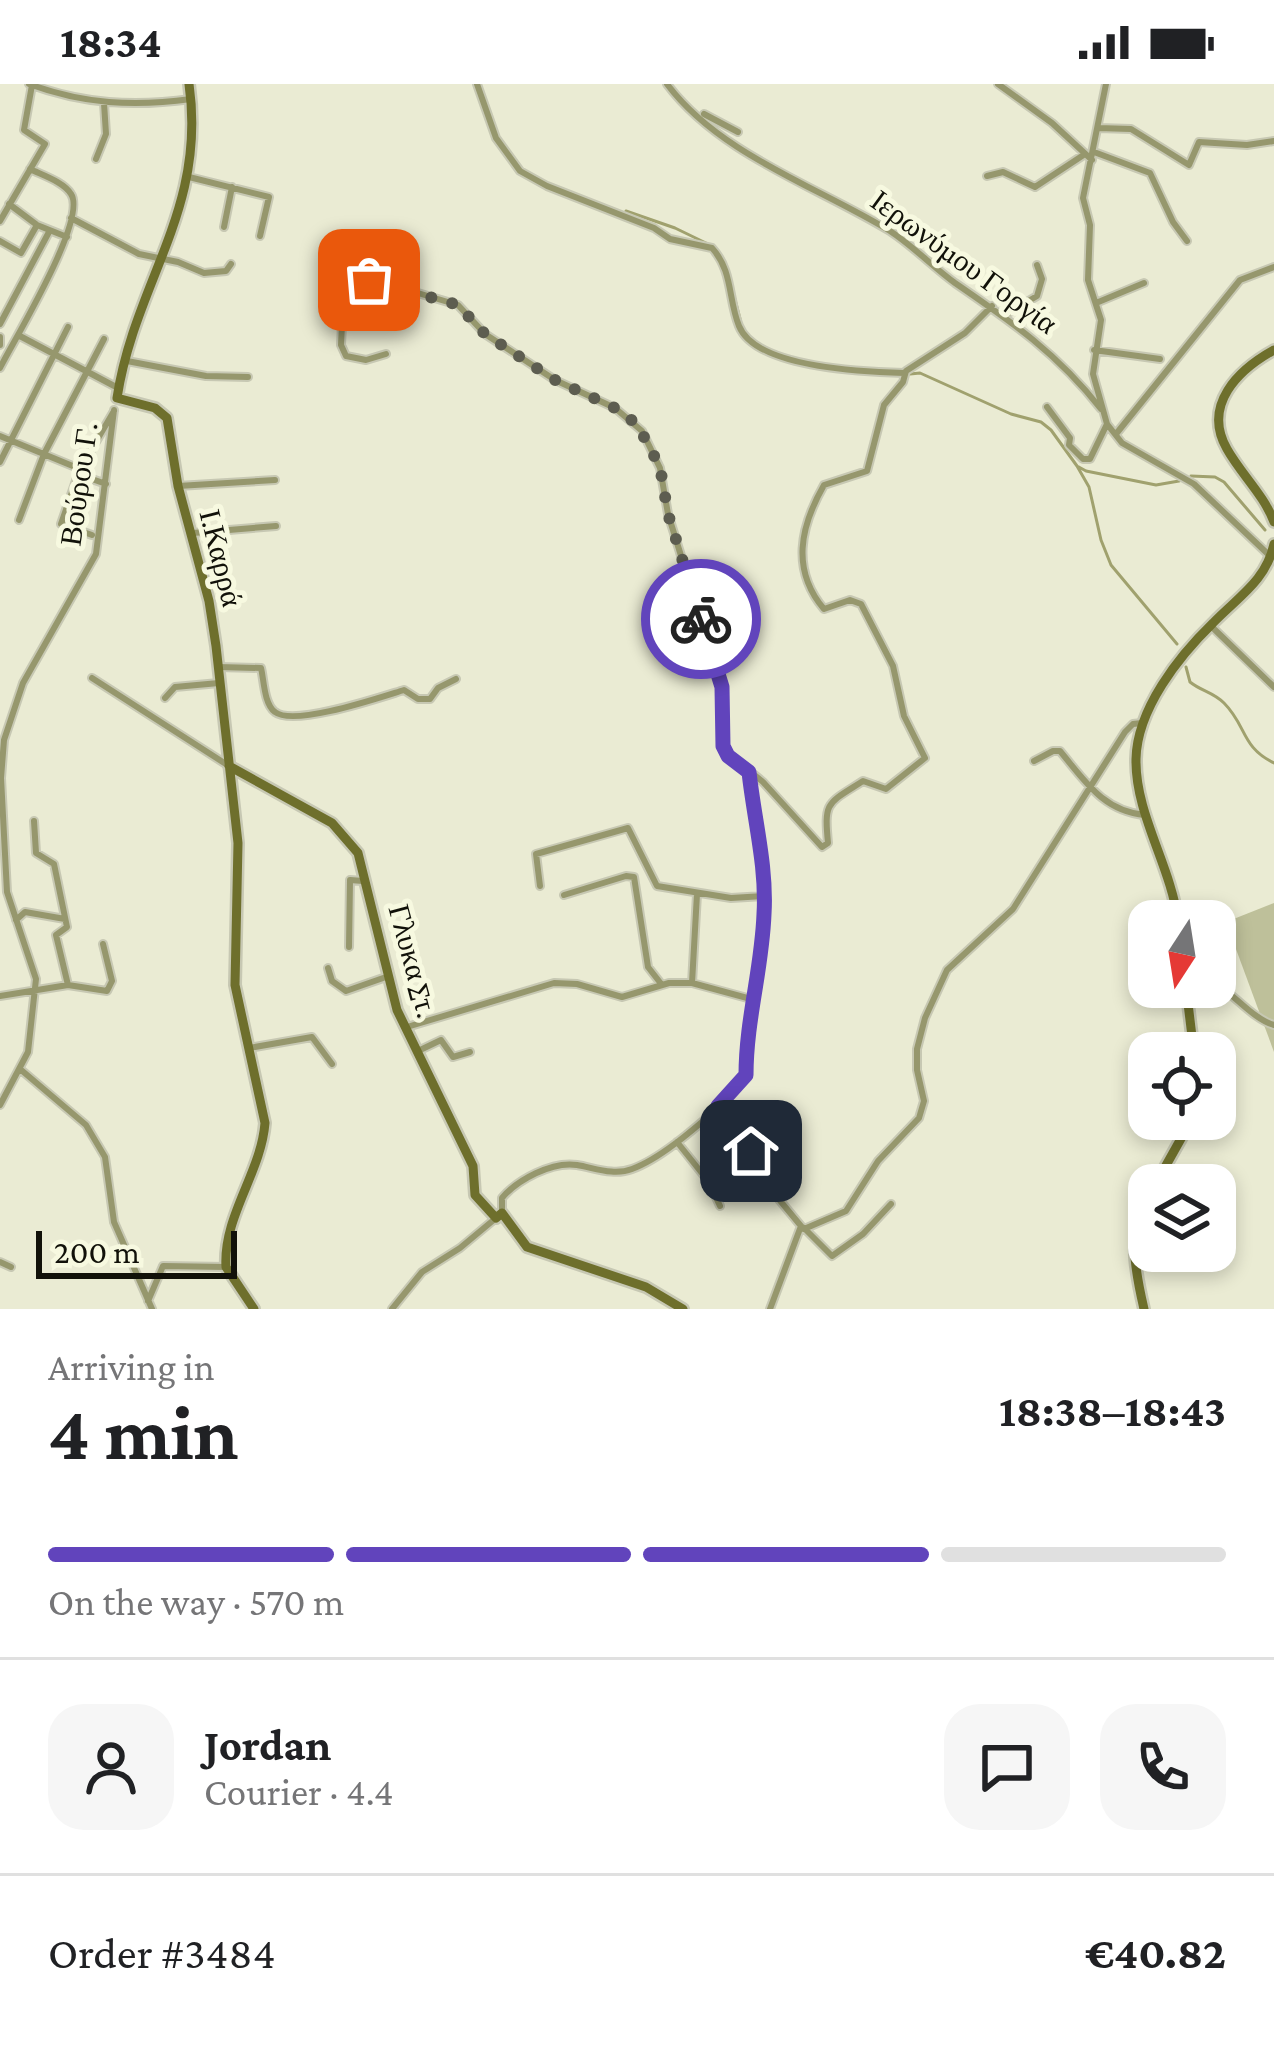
<!DOCTYPE html>
<meta charset="utf-8">
<style>
body{margin:0;font-family:"Crimson Pro",serif;background:#f6f6f6;color:#202124;height:100vh;display:flex;flex-direction:column;font-size:45px;white-space:nowrap}
*{box-sizing:border-box;margin:0}
p{font-size:39px;color:#757577}
.icon{flex:none;width:66px;height:66px;fill:none;stroke:currentColor;stroke-width:2;stroke-linecap:round;stroke-linejoin:round}
.map{position:relative;height:1225px;overflow:hidden}
.drawer{display:flex;flex-direction:column;background:#fff;flex:1}
.drawer>*{flex:none}
.needle{width:78px;rotate:192deg}
.fabs{position:absolute;left:1128px;top:816px;display:grid;gap:24px}
.fabs a{display:grid;place-items:center;width:108px;height:108px;border-radius:24px;background:#fff;box-shadow:0 6px 18px #0003;font-size:60px}
.scale{position:absolute;left:36px;bottom:30px;width:201px;box-sizing:border-box;padding-left:12px;border:6px solid #111109;border-top:0;font-size:33px;line-height:42px;white-space:nowrap;color:#111109;-webkit-text-stroke:9px #f7f9e0;paint-order:stroke}
.pin{position:absolute;display:grid;place-items:center;width:102px;height:102px;color:#fff;margin:-51px;border-radius:24px;box-shadow:0 6px 18px #0006}
.courier{position:absolute;display:grid;place-items:center;width:120px;height:120px;margin:-60px;border:9px solid #6144bc;border-radius:50%;background:#fff;color:#222;box-shadow:0 3px 15px #0007}
.head em{font-style:normal;font-weight:700}
.head div{display:flex;flex-direction:column-reverse}
.head{display:flex;align-items:center;justify-content:space-between;height:204px;padding:0 48px}
h1{font-size:78px;font-weight:700;line-height:90px}
.bar{display:grid;grid-template-columns:repeat(4,1fr);gap:18px 12px;align-content:center;height:144px;padding:0 48px}
.bar i{height:15px;border-radius:9px;background:#e0e0e0}
.bar .active{background:#6144bc}
.bar p{grid-column:span 4}
.line{display:flex;align-items:center;gap:30px;padding:0 48px;border-top:3px solid #e0e0e0}
.line div{flex:1}
.round{display:grid;place-items:center;flex:none;width:126px;height:126px;border-radius:36px;background:#f6f6f6}
.status{display:flex;justify-content:space-between;align-items:center;height:84px;padding:0 60px;background:#fff;direction:ltr}
.status svg{height:33px;fill:currentColor}
.map>svg:first-child{display:block}
</style>
<div class="status"><b>18:34</b><svg viewBox="0 0 49 12"><path d="M0 12V9h3v3zM5 12V6h3v6zM10 12V3h3v9zM15 12V0h3v12zM26 1h20v11H26zM47 4h2v5h-2z"/></svg></div>
<div class="map">
<svg width="1274" height="1225" viewBox="0 0 1274 1225">
<rect width="100%" height="100%" fill="#eaebd3"/>
<path fill="#bec09a" d="M 1274,819 L 1274,968 L 1226,838 Z"/>
<g fill="none" stroke-linecap="round" stroke-linejoin="round">
<path stroke="#a0a16e" stroke-width="3" d="M 626,127 L 675,144 L 708,160
M 726,181 L 740,235
M 910,290 L 920,289 L 1011,330 L 1041,338 L 1051,346 L 1077,382 L 1086,387 L 1156,401 L 1179,397
M 1077,382 L 1089,403 L 1101,456 L 1111,481 L 1177,560
M 1191,392 L 1215,393 L 1224,398 L 1265,446
M 1186,583 L 1190,598 C 1201,607 1213,608 1224,619 C 1247,642 1241,663 1274,679"/>
<g stroke="#c7c8b3" stroke-width="10">
<path id="street" d="M 29,0 C 83,20 134,23 191,15
M 477,0 L 496,54 L 520,87 L 547,102 L 654,144 L 670,155 L 712,164 C 733,187 728,215 739,242 C 756,284 864,288 904,289
M 667,0 C 719,70 818,103 890,147 C 913,162 933,183 955,199 C 1012,238 1058,270 1101,325
M 998,0 L 1052,39 L 1092,76
M 1106,0 L 1083,114 L 1090,141 L 1088,196 L 1101,236 L 1093,290 L 1107,340 L 1122,359 L 1194,400 L 1269,471
M 704,30 L 738,48
M 1098,44 L 1131,45 L 1189,81 L 1199,58 L 1247,61 L 1274,57
M 1094,68 L 1150,89 L 1173,138 L 1187,157
M 96,75 L 106,50 L 104,19
M 987,92 L 1003,88 L 1035,103 L 1085,70
M 189,93 L 269,113 L 260,152
M 9,120 L 37,141 L 67,153
M 71,134 L 139,170 L 178,178 L 204,189 L 226,187 L 231,180
M 0,137 L 45,60 L 24,46 L 32,1
M 224,143 L 232,103
M 0,157 L 21,169 L 37,141
M 1096,219 L 1144,199
M 1005,231 L 1037,212 L 1042,195 L 1037,181
M 0,240 L 49,148
M 18,251 L 118,304
M 0,253 L 0,261
M 1094,266 L 1160,275
M 386,270 L 366,276 L 346,272 L 341,261 L 343,220 L 360,211 L 371,195 L 458,221 L 485,250 L 555,296 L 615,324 L 642,347 L 660,384 L 668,430 L 722,603 L 724,666 L 763,698 L 822,763 L 828,759 C 824,717 827,720 863,697 L 886,705 L 925,674 L 904,632 L 893,582 L 861,520 L 850,516 L 824,525 C 791,486 800,443 824,401 L 867,387 L 884,321 L 903,298 L 906,287 L 965,249 L 992,222
M 127,277 L 206,292 L 248,293
M 0,284 C 14,256 88,135 71,110 C 64,98 42,91 30,85
M 1047,323 L 1070,354 L 1069,361 L 1083,375 L 1090,375 L 1107,340
M 1116,350 L 1240,196 L 1274,183
M 0,352 L 80,385
M 0,378 L 68,243
M 78,390 L 106,400
M 178,402 L 275,396
M 19,436 L 44,370 L 104,255
M 193,449 L 276,442
M 92,451 L 61,440 L 80,385 L 114,327
M 1212,543 L 1274,603
M 218,583 L 261,584 C 264,596 264,620 275,628 C 294,643 381,613 404,606 L 418,615 L 430,615 L 438,604 L 456,595
M 92,594 L 229,682
M 165,614 L 175,603 L 219,599
M 1034,677 L 1053,667 L 1060,667 C 1085,697 1103,727 1145,731
M 749,688 C 754,735 767,783 764,830 C 761,885 746,936 745,991 L 718,1022 L 721,1028 L 740,1039 L 758,1090 L 801,1142 L 770,1225
M 34,737 L 36,769 L 54,780 L 67,843 L 56,851 L 68,901
M 540,802 L 536,770 L 628,744 L 657,802 L 731,814 L 765,812
M 564,811 L 626,792 L 634,793 L 648,883 L 662,901
M 16,836 L 25,828 L 65,835
M 349,863 L 350,796 L 363,797
M 328,884 L 332,897 L 346,907 L 386,893
M 692,899 L 697,810
M 1215,899 C 1235,911 1253,935 1274,941
M 0,912 L 68,901 L 107,907 L 112,897 L 103,860
M 407,943 L 554,899 L 577,900 L 622,913 L 669,899 L 692,899 L 751,915
M 249,964 L 312,953 L 332,980
M 418,967 L 441,956 L 453,973 L 470,968
M 20,985 L 86,1041 L 105,1073 L 114,1138 L 152,1225
M 0,1021 L 28,968 L 36,895 L 7,808 L 1,694 L 4,656 L 23,599 L 96,470 L 114,326
M 677,1058 L 709,1098 L 720,1122
M 704,1088 L 754,1081
M 502,1129 L 502,1114 C 517,1096 552,1077 577,1081 C 595,1084 614,1092 632,1085 C 660,1075 694,1045 717,1025
M 804,1144 L 832,1172 L 863,1150 L 891,1120
M 804,1145 L 846,1127 L 878,1077 L 919,1034 L 924,1017 L 917,986 L 917,965 L 925,934 L 947,886 L 1013,825 L 1125,648 L 1133,640 L 1142,639
M 0,1178 L 11,1183
M 148,1217 L 163,1182 L 226,1183
M 392,1225 L 422,1188 L 460,1164 L 496,1134"/>
</g>
<g stroke="#c7c8b3" stroke-width="14">
<path id="secondary" d="M 189,0 C 207,126 135,197 117,314 L 155,324 L 167,334 L 178,402 L 209,517 L 216,562 L 238,759 L 235,901 L 265,1039 C 261,1089 223,1132 226,1183 L 254,1225
M 1274,266 C 1238,286 1202,321 1227,365 C 1241,390 1264,411 1274,438
M 229,682 L 332,739 L 358,769 L 397,926 L 473,1082 L 475,1111 L 496,1134 L 502,1129 L 527,1163 L 646,1203 L 683,1225
M 1178,837 C 1171,782 1135,730 1136,675 C 1137,625 1179,572 1213,539 C 1238,513 1266,497 1274,460
M 1186,903 L 1194,969
M 1155,1101 L 1192,1035
M 1144,1225 C 1134,1182 1128,1153 1149,1111"/>
</g>
<use href="#street" stroke="#96976d" stroke-width="6"/>
<use href="#secondary" stroke="#6e6f2c" stroke-width="9"/>
</g>
<g fill="none" stroke-linecap="round" stroke-linejoin="round">
<path stroke="#5d5d50" stroke-width="12" stroke-dasharray="0 21.6" d="M 369,196 L 458,221 L 485,250 L 555,296 L 615,324 L 637,340 L 660,383 L 668,430 L 701,535"/>
<path stroke="#6144bc" stroke-width="15" d="M 701,535 L 722,603 L 723,662 L 728,672 L 749,688 C 754,735 767,783 764,830 C 762,885 746,936 746,991 L 718,1022 L 721,1028 L 740,1039 L 751,1067"/>
</g>
<g text-anchor="middle" stroke-width="10" stroke-linejoin="round" paint-order="stroke">
<g font-size="30" fill="#111109" stroke="#f7f9e0">
<text transform="translate(964 178) rotate(36)" y="10">Ιερωνύμου Γοργία</text>
<text transform="translate(79 400) rotate(-82)" y="10">Βούρου Γ.</text>
<text transform="translate(221 474) rotate(76)" y="10">Ι.Καρρά</text>
<text transform="translate(413 877) rotate(75)" y="10">Γλυκα Στ.</text>
</g>
</g>
</svg>
<div class="fabs">
<a><svg class="needle" viewBox="-14 -14 28 28"><path d="M0-13l5 13h-10z" fill="#e53935"/><path d="M0 13l5-13h-10z" fill="#757577"/></svg></a>
<a><svg class="icon" aria-label="locate" viewBox="0 0 24 24"><circle cx="12" cy="12" r="6"/><path d="M12 2v4M12 18v4M2 12h4M18 12h4"/></svg></a>
<a><svg class="icon" aria-label="layers" viewBox="0 0 24 24"><path d="M12 4l9 5-9 5-9-5zM3 14l9 5 9-5"/></svg></a>
</div>
<div class="scale">200 m</div>
<div class="pin" style="left:369px;top:196px;background:#ea580c"><svg class="icon" aria-label="bag" viewBox="0 0 24 24"><path d="M5 8h14l-1 12H6zM9 8a3 3 0 0 1 6 0"/></svg></div>
<div class="pin" style="left:751px;top:1067px;background:#1f2937"><svg class="icon" aria-label="home" viewBox="0 0 24 24"><path d="M3 11l9-7 9 7M6 9v11h12V9"/></svg></div>
<div class="courier" style="left:701px;top:535px"><svg class="icon" aria-label="bike" viewBox="0 0 24 24"><circle cx="6" cy="16" r="4"/><circle cx="18" cy="16" r="4"/><path d="M6 16l4-8h5l3 8M10 8l3 8H6M13 5h3"/></svg></div>
</div>
<section class="drawer">
<div class="head"><div><h1>4 min</h1><p>Arriving in</p></div><em>18:38–18:43</em></div>
<div class="bar"><i class="active"></i><i class="active"></i><i class="active"></i><i></i><p>On the way · 570 m</p></div>
<div class="line" style="height:216px"><a class="round"><svg class="icon" aria-label="person" viewBox="0 0 24 24"><circle cx="12" cy="8" r="4"/><path d="M4 21q1-7 8-7t8 7"/></svg></a><div><b>Jordan</b><p>Courier · 4.4</p></div><a class="round"><svg class="icon" aria-label="chat" viewBox="0 0 24 24"><path d="M4 5h16v11H9l-5 4z"/></svg></a><a class="round"><svg class="icon" aria-label="phone" viewBox="0 0 24 24"><path d="M5 4h4l2 5-3 2q2 4 5 5l2-3 5 2v4C11 20 4 13 5 4z"/></svg></a></div>
<div class="line" style="height:156px"><div>Order #3484</div><b>€40.82</b></div>
</section>
